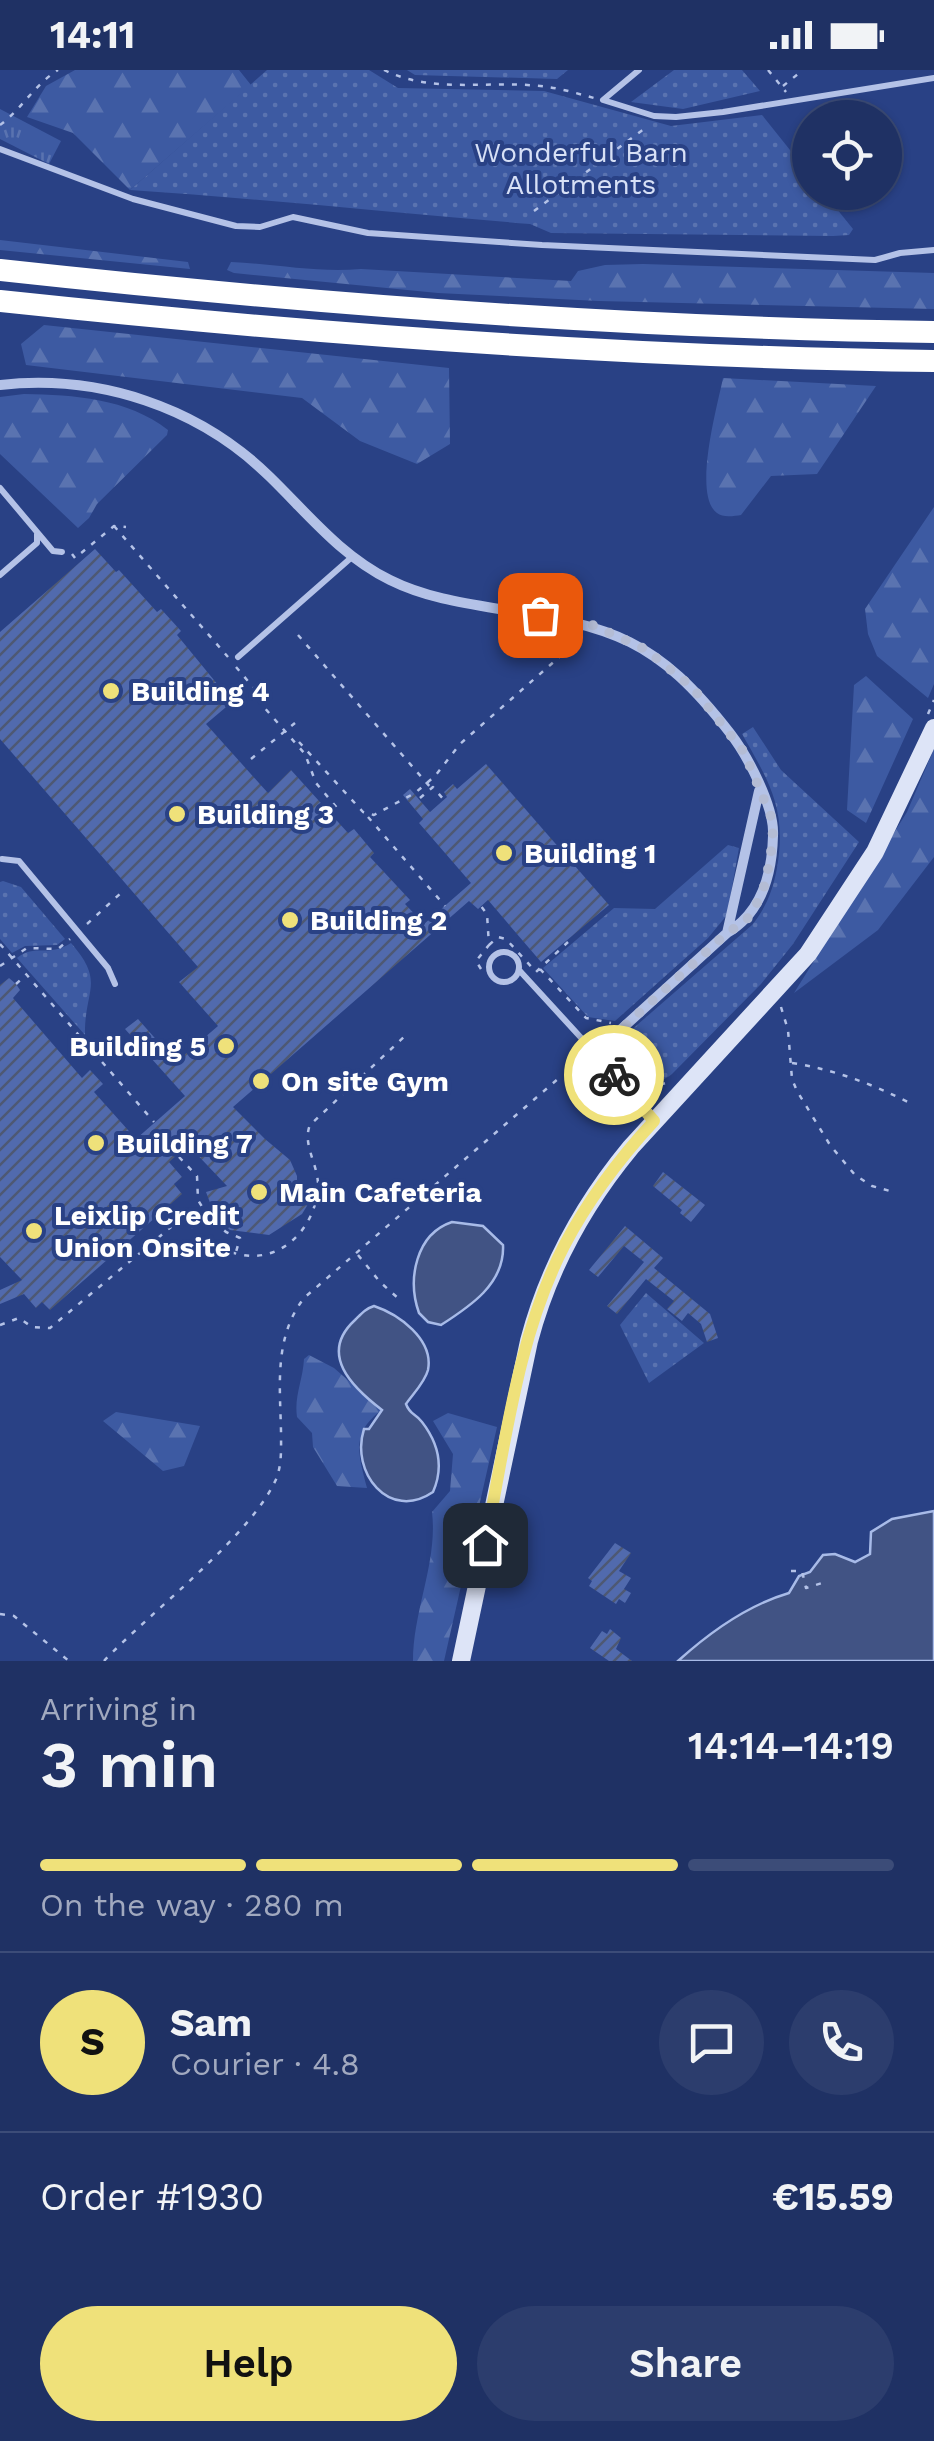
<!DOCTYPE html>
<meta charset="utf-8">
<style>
body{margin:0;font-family:"Work Sans",sans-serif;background:#2c3d6d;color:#f1f3f6;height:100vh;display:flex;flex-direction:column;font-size:38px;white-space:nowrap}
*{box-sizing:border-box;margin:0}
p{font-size:32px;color:#a1a9bf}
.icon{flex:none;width:55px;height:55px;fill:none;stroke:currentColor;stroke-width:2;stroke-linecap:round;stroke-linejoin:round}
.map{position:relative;height:1591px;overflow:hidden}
.details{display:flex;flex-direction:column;background:#1f3164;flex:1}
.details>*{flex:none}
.controls{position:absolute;left:792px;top:30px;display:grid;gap:20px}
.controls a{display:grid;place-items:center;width:110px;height:110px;border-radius:50%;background:#1f3164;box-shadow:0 2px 8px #0004,0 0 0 2px #3c4c78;font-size:50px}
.pin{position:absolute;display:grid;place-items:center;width:85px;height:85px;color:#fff;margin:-42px;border-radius:20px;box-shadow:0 5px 15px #0006}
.courier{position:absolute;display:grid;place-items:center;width:100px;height:100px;margin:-50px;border:8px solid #efe17a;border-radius:50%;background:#fff;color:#222;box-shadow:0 2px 12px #0007}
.overview em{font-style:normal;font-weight:600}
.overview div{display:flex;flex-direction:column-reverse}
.overview{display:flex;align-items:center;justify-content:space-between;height:170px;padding:0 40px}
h1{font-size:65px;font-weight:600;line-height:75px}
.bar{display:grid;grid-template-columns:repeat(4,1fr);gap:15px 10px;align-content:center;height:120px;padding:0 40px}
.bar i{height:12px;border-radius:8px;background:#3c4c78}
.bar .active{background:#efe17a}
.bar p{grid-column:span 4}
.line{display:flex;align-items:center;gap:25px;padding:0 40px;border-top:2px solid #3c4c78}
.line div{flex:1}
.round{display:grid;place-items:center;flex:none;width:105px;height:105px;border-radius:52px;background:#2c3d6d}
.button{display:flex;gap:20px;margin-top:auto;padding:20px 40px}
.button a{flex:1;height:115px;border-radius:60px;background:#efe17a;color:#111;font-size:40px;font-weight:600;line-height:115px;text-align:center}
.button a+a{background:#2c3d6d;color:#f1f3f6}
.status{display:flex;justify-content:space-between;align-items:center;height:70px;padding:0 50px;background:#1f3164;direction:ltr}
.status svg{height:28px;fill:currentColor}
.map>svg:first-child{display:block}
</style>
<div class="status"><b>14:11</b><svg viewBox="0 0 49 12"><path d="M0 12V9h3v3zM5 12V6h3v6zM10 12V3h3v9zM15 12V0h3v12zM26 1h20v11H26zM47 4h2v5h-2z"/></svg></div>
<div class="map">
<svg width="934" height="1591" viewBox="0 0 934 1591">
<defs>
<pattern id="grass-dots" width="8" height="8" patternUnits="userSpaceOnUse" patternTransform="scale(2.5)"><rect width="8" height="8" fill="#3d5aa2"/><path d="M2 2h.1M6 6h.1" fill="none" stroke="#5a73b0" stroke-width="1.8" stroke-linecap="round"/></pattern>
<pattern id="forest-firs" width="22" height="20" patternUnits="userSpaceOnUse" patternTransform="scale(2.5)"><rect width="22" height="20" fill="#3d5aa2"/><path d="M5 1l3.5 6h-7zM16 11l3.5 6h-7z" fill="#5a73b0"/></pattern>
<pattern id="park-tufts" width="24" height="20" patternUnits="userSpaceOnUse" patternTransform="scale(2.5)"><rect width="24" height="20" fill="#3d5aa2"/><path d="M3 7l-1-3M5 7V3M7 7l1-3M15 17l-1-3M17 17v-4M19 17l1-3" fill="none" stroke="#5a73b0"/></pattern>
<pattern id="building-hatch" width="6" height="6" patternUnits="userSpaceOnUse" patternTransform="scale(2.5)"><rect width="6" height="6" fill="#516aad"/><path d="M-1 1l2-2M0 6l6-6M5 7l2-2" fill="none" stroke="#4e5873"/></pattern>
</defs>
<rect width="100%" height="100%" fill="#294185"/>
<path fill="url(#grass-dots)" d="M 267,0 L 369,0 L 398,18 L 544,21 L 671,56 L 762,45 L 810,105 L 810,122 L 824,123 L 853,159 L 849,165 L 833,166 L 551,163 L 530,154 C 397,143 264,129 130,120 Z
M 407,0 L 568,0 L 557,9 L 415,5 Z
M 674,0 L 742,0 L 760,21 L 683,39 L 631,32 Z
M 753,657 L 781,700 L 859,772 L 793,874 L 761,914 L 672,1004 C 644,1027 612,995 632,965 L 629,962 L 752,855 C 766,838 773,820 777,798 C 787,740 770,713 742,664 Z
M 728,775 L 739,778 L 727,845 L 708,868 L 615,951 L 588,947 L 543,898 L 614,838 L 655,839 Z
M 3,811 L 21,817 L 65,869 L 57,875 L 25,876 L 12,883 L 0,869 L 0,812 Z
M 71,873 C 106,913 84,919 85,965 L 17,888 C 35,873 48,888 71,873 Z
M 646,1223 L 704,1273 L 649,1313 L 620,1255 Z"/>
<path fill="url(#forest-firs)" d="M 75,0 L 239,0 L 251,15 L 130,120 L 73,63 L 27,47 L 46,16 Z
M 0,170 L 188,192 L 190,199 L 0,180 Z
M 231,192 C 274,194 318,203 361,199 L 571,211 L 578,201 L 605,195 L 643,194 L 934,203 L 934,239 L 599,231 L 438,223 L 234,203 L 227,200 Z
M 44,255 L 449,298 L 450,374 L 417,394 L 360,371 L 302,328 L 26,295 L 21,274 Z
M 723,308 L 876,316 L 817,404 L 771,406 L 741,445 C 734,446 723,448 717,443 C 692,425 718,334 723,308 Z
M 24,324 C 74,325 127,328 168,360 L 167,365 L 97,434 L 89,448 L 78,458 L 0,384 L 0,327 Z
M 934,437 L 934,614 L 928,628 L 877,586 L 868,564 L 865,539 Z
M 866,606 L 913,649 L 866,753 L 847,740 L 854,615 Z
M 934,679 L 934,787 L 878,860 L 794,923 L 907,742 Z
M 309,1285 L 334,1298 L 382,1340 C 351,1362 358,1384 367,1418 L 337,1416 L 313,1377 L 312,1363 L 297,1347 C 294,1326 303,1310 304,1289 Z
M 116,1342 L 200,1356 L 184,1396 L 163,1401 L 103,1351 Z
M 448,1343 L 497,1357 L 444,1591 L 413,1591 C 413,1540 438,1492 432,1442 L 450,1421 L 453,1384 L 433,1351 Z"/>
<path fill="url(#park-tufts)" d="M 0,39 L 61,71 L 49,94 L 0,69 Z"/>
<path fill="#415384" stroke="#a8bbe8" stroke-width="2.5" d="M 452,1152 L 483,1156 L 503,1175 C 505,1214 469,1237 441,1255 L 428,1252 L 419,1243 C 407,1209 416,1164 452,1152 Z
M 374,1236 C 398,1244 434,1269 428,1300 C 425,1312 413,1324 406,1334 C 410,1345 415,1343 422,1352 C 439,1374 444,1397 433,1422 C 389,1452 350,1402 364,1359 L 369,1359 L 382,1340 C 352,1317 318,1284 355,1250 C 362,1243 365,1239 374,1236 Z
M 934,1441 L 934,1591 L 678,1591 C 710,1562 748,1535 789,1523 L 799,1506 L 810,1502 L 823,1485 L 835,1484 L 855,1492 L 870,1484 L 871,1462 L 892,1449 Z"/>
<path fill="url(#building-hatch)" d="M 95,479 L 116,502 L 119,500 L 157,542 L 161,539 L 181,561 L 177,565 L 232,632 L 206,654 L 268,723 L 291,700 L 348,763 L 354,759 L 374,783 L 370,787 L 410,830 L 405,834 L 424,854 L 471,813 L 419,753 L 423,749 L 403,725 L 410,719 L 430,742 L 447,727 L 444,722 L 453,714 L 457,719 L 486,694 L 609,835 L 541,892 L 488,830 L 478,839 L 469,831 L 233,1037 L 265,1069 L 290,1090 L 297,1106 L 297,1124 L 310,1131 L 302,1144 L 269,1165 L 230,1160 L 215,1146 L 206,1122 L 227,1116 L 188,1075 L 169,1092 L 182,1107 L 174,1114 L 182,1124 L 50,1240 L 42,1232 L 36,1238 L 24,1224 L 0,1234 L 0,1220 L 22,1210 L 0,1187 L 0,915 L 9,908 L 16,914 L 20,920 L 13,928 L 82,1008 L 90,1000 L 103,1014 L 94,1022 L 136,1069 L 185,1026 L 125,959 L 138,949 L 176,992 L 218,956 L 179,912 L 198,897 L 0,669 L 0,562 Z
M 663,1102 L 705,1135 L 691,1152 L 680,1143 L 682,1140 L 653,1116 Z
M 625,1156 L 663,1188 L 654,1198 L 710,1244 L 718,1268 L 707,1272 L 701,1254 L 688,1243 L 682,1251 L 667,1239 L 674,1231 L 646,1209 L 617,1244 L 607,1236 L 644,1192 L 624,1176 L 598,1207 L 589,1200 Z
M 615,1473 L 631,1483 L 619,1501 L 631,1508 L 624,1519 L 631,1523 L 625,1533 L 619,1529 L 616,1534 L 589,1516 L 592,1511 L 588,1508 Z
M 610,1559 L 621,1568 L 616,1579 L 632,1591 L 609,1591 L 590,1578 L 602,1561 L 607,1564 Z"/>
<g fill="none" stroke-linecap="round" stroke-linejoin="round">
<path stroke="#b4c2e7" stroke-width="2.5" stroke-dasharray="5 8" stroke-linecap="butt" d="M 384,0 C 434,25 494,9 548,17 C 563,19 579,24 594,28
M 768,0 L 786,22
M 783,16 L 803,0
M 0,55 C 22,39 34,15 58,0
M 534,141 L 648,56
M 114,456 L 228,587
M 72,484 L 75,488 L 114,456 L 126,457
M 298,565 L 431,718
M 236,597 L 253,617 L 263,636 L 305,684 L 316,713 L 338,739
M 928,644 L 934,630
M 299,672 L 363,742 L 374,745 L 415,723 L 435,706 L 460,674 L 581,568
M 251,689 L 295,653
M 420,728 L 433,717 L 444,730
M 368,747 L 445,836
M 87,854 L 122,822
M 0,874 L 154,1052
M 489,875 L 498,867 L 506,869 L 536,902 L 568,872
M 0,896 L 27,878 L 58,879 L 70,869
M 481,899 L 476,891 L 489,875 L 487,844 L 481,836
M 540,899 L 586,948 L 611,953
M 16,914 L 26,905
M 781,937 L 788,960 L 792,1009 L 797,1021 L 830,1075 L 855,1105 L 872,1116 L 890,1121
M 622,975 C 619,995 633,1011 651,1017 L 670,1012
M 792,993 C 836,1000 872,1014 912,1034
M 179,1087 L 197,1106 L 198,1130 L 209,1148 L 226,1162 L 240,1168 L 236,1182
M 358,1185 L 380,1212 L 399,1229
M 0,1255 L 19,1248 L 32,1257 L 50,1258 L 189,1142 L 194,1163 C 210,1173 224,1182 243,1185 C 285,1192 317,1154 318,1115 C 318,1094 302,1074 310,1055 L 406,965
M 791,1501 L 802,1501 L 806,1518 L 822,1513
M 0,1544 L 14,1546 L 69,1591
M 104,1591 C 150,1542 253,1465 277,1407 C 282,1392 281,1377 281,1361 C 280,1315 274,1267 304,1228 L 559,1008"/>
<path stroke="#b4c2e7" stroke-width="6" d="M 639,0 L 603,30 L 654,46 L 676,47 L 723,42 L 934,8
M 0,79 L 133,129 L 236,156 L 260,157 L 293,147 L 368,163 L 542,175 L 875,190 L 900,183 L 934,180
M 0,418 L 53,481 L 62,482
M 0,505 L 37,473 L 37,464
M 238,587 L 352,487
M 2,789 L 19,791 L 108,898 L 115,914
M489 897a15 15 0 1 1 30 0a15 15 0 1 1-30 0Z
M 519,900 L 595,983 L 569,1002"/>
<path stroke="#b4c2e7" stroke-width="10" d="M 0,315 C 99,304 199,337 270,407 C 308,444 341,486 390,510 C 424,527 462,533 499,539 C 613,556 657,569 730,663 C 747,685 775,737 773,766 C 772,804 761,843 727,863 L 595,983 L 655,1051
M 727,863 L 759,721"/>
<path stroke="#dde4f7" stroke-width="18" d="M 461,1591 L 529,1271 C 548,1199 583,1135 631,1077 L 808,884 L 875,782 L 934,658"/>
<path stroke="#fff" stroke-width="22" d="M 0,200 C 310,234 622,258 934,262
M 0,231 C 310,264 622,287 934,291"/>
</g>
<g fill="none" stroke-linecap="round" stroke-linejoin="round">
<path stroke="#b4bcd4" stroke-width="10" stroke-dasharray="0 18" d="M 540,545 L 590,554 L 645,579 L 692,617 L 744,682 L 772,749 L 773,770 L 766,811 L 760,828 L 746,851 L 727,863 L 595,983 L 614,1005"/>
<path stroke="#efe17a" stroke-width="12" d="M 485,1475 C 505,1376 517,1267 564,1176 C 588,1130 619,1089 654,1051 L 614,1005"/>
</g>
<g fill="#efe17a" stroke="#294185" stroke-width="4">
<circle cx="111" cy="621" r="10"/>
<circle cx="177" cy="744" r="10"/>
<circle cx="504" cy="783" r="10"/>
<circle cx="290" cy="850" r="10"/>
<circle cx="226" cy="976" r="10"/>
<circle cx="261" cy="1011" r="10"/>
<circle cx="96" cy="1073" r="10"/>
<circle cx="259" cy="1122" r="10"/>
<circle cx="34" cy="1161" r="10"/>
</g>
<g text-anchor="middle" stroke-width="8" stroke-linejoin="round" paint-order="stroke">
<g font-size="28" fill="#d7e0f6" stroke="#294185">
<text x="581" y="92">Wonderful Barn<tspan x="581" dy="32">Allotments</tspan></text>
</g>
<g font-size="28" font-weight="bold" fill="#fff" stroke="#294185" text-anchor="start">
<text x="131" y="631">Building 4</text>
<text x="197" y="754">Building 3</text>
<text x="524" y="793">Building 1</text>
<text x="310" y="860">Building 2</text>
<text x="206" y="986" text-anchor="end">Building 5</text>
<text x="281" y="1021">On site Gym</text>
<text x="116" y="1083">Building 7</text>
<text x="279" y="1132">Main Cafeteria</text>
<text x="54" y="1155">Leixlip Credit<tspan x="54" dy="32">Union Onsite</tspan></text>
</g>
</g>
</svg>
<div class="controls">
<a><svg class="icon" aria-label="locate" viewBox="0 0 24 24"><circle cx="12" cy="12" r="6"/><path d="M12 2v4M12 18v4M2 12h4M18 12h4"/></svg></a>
</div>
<div class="pin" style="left:540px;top:545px;background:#ea580c"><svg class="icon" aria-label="bag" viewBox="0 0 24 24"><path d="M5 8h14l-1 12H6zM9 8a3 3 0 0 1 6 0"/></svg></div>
<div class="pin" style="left:485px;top:1475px;background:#1f2937"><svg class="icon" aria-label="home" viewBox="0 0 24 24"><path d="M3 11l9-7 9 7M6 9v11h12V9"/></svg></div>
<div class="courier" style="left:614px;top:1005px"><svg class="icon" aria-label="bike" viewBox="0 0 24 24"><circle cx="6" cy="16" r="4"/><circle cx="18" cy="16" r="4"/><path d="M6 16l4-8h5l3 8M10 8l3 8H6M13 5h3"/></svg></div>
</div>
<section class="details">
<div class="overview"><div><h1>3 min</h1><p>Arriving in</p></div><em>14:14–14:19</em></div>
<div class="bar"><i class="active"></i><i class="active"></i><i class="active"></i><i></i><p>On the way · 280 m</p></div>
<div class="line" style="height:180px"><b class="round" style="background:#efe17a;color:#111">S</b><div><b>Sam</b><p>Courier · 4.8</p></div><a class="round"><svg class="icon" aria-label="chat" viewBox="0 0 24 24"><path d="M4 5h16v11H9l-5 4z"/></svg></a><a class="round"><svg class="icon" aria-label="phone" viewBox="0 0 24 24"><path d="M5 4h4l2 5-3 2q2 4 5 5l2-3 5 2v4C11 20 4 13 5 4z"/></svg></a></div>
<div class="line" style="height:130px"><div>Order #1930</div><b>€15.59</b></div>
<div class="button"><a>Help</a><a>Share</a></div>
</section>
